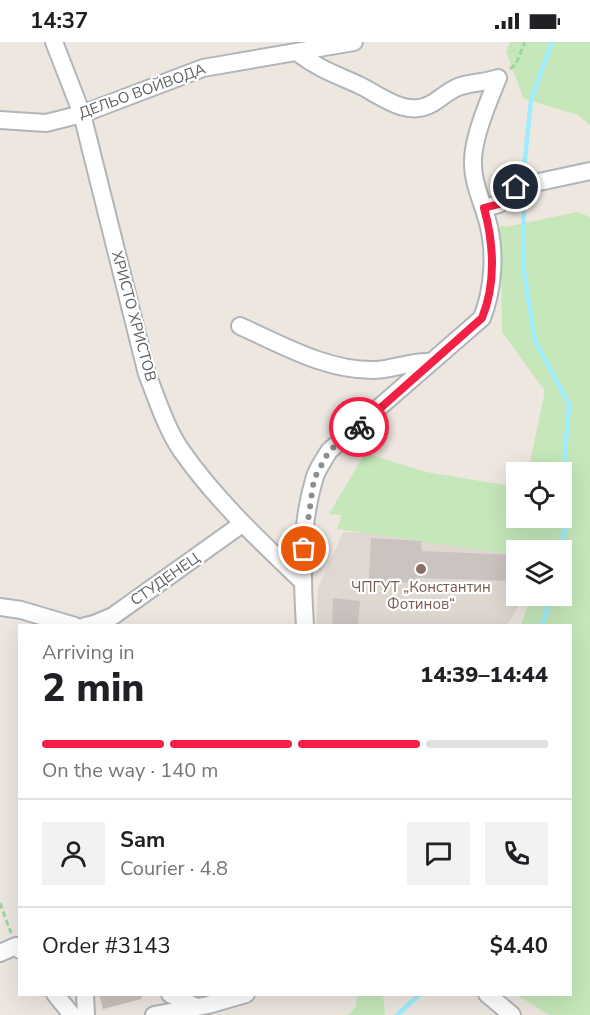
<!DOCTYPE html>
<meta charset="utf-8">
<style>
body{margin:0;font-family:"Nunito Sans",sans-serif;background:#f2f2f2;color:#202124;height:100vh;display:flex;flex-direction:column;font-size:22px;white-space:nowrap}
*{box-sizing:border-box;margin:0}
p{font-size:20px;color:#757577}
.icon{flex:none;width:33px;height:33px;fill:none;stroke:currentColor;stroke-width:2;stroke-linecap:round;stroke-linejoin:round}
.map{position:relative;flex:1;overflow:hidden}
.details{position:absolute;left:18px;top:582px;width:554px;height:372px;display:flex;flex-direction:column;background:#fff;border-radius:0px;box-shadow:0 6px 24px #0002}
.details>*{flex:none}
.fabs{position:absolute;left:506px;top:420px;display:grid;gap:12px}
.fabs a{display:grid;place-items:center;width:66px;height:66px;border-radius:0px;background:#fff;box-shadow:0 6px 24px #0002;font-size:30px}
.pin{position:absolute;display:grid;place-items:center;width:51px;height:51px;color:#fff;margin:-26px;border:3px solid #fff;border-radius:50%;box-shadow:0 2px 6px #0007}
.courier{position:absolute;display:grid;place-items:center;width:60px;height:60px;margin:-30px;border:4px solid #f31f44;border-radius:50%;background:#fff;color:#222;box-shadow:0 2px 8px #0007}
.head em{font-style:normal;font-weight:800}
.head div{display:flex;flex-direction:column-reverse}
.head{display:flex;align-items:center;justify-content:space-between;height:102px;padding:0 24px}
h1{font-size:39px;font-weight:800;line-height:45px}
.bar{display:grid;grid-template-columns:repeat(4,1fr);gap:9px 6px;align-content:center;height:72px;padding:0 24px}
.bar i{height:8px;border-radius:4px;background:#e0e0e0}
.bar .selected{background:#f31f44}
.bar p{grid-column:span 4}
.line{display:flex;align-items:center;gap:15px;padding:0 24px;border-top:2px solid #e0e0e0}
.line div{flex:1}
.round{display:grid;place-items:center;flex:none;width:63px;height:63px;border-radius:0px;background:#f2f2f2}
.status{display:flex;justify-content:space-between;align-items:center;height:42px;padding:0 30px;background:#fff;direction:ltr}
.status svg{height:16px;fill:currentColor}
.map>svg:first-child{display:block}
</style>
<div class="status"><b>14:37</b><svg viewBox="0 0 49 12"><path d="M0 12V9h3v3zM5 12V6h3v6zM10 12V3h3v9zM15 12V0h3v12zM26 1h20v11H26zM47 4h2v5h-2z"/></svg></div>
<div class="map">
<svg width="590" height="973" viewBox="0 0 590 973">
<rect width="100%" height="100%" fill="#ede7e0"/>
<path fill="#dfd8d0" d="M 343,490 L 544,497 L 516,508 L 516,554 L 525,554 L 507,583 L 316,584 L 318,546 Z"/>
<path fill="#c5e7ba" d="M 510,0 L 590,0 L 590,83 L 578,73 L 524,57 L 506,10 Z
M 577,170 L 590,175 L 590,973 L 549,973 L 517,953 L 570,952 L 570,584 L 521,583 L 531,554 L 561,554 L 561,508 L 516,508 L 516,513 L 337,487 L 342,473 L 329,472 L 365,411 L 426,430 L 516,445 L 516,476 L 561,476 L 561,430 L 528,430 L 545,349 L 502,290 L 501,214 L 491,188 L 500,186 L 500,183 L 506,185 Z
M 357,953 L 383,953 L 385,973 L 348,973 L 356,965 Z"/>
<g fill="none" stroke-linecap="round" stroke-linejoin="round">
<path stroke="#9eedff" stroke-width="4.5" d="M 552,0 L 531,58 L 524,127 L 523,224 L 535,299 L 569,362 L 565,412 L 567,475 L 561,508
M 542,584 L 551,554
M 397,973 L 420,952"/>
</g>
<path fill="#cac3bf" d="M 371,496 L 421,499 L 422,509 L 516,513 L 516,539 L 417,536 L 417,541 L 369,538 Z
M 333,556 L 360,559 L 358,584 L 332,584 Z
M 99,952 L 141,952 L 142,957 L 103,967 Z"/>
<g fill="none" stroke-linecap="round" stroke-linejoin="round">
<g stroke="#b1b5b9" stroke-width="20">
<path id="minor" d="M 54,0 L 82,72 L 147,332 C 157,357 166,386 181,408 C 215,457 260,499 303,540
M 298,11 C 317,26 337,33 359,43 C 380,53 406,76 431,62 C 440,57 448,49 458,45 C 471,40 485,41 498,36
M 0,78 L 46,81 L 82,72 L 203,26 L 354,0
M 484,166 L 499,162 L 516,145 L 590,129
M 240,284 C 282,303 327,329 375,328 C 394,327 411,319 430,320
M 0,565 L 21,568 L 75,584
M 85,584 L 94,582 L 113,574 L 242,482
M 305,584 C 302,536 300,485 314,438 C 316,428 324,418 329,409 L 482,276 C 493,248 496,211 488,181 C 483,161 472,140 473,119 C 473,95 489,58 498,36
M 0,911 L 16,904 L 20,908
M 55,952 L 72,973
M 85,952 L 86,973
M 170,952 L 194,964
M 487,952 L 512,973
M 154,973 L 208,963 L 246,952"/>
</g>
<path stroke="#9cd99d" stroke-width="3" stroke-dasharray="6 3" stroke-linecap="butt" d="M 510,27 L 516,22 L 525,0
M 0,861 L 11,891"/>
<use href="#minor" stroke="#fff" stroke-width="16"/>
</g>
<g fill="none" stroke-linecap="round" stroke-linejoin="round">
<path stroke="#8d8f8e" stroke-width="6" stroke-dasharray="0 10.8" d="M 304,507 L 314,437 L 329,409 L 359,385"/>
<path stroke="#f31f44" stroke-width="8" d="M 359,385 L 482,276 C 496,242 494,202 484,166 L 499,162 L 516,145"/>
</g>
<circle fill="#8d6e63" stroke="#fff" stroke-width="2" cx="421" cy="527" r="6"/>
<g text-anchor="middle" stroke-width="4.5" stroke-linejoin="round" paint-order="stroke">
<g font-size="15" fill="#595f62" stroke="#fff">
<text transform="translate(142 49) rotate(-20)" y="5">ДЕЛЬО ВОЙВОДА</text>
<text transform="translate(134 274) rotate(75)" y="5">ХРИСТО ХРИСТОВ</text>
<text transform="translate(165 537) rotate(-35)" y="5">СТУДЕНЕЦ</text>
</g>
<g font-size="15" fill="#785e54" stroke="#fff">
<text x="421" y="550">ЧПГУТ „Константин<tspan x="421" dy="17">Фотинов“</tspan></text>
</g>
</g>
</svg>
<div class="fabs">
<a><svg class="icon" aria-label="locate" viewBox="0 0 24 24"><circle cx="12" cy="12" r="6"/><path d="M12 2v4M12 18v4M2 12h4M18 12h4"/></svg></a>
<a><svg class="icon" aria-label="layers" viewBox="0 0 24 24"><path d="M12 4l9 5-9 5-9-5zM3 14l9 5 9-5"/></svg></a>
</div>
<div class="pin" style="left:304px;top:507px;background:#ea580c"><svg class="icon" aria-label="bag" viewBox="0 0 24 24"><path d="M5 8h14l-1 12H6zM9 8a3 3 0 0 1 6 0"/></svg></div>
<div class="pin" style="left:516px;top:145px;background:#1f2937"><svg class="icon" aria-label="home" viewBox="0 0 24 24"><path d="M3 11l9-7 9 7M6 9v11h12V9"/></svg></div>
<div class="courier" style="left:359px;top:385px"><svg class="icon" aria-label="bike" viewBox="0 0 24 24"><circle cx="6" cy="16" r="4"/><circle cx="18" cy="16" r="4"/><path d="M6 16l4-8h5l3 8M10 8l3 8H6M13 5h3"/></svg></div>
<section class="details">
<div class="head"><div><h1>2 min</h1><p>Arriving in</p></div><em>14:39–14:44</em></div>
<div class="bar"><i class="selected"></i><i class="selected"></i><i class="selected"></i><i></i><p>On the way · 140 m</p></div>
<div class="line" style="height:108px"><a class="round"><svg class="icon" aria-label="person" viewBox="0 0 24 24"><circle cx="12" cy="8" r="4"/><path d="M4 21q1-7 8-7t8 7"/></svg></a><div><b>Sam</b><p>Courier · 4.8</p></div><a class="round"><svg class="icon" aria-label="chat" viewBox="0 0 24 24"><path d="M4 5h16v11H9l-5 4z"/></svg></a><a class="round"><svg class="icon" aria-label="phone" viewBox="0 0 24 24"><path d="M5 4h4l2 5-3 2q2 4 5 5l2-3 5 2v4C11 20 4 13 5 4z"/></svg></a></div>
<div class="line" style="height:78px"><div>Order #3143</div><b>$4.40</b></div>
</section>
</div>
